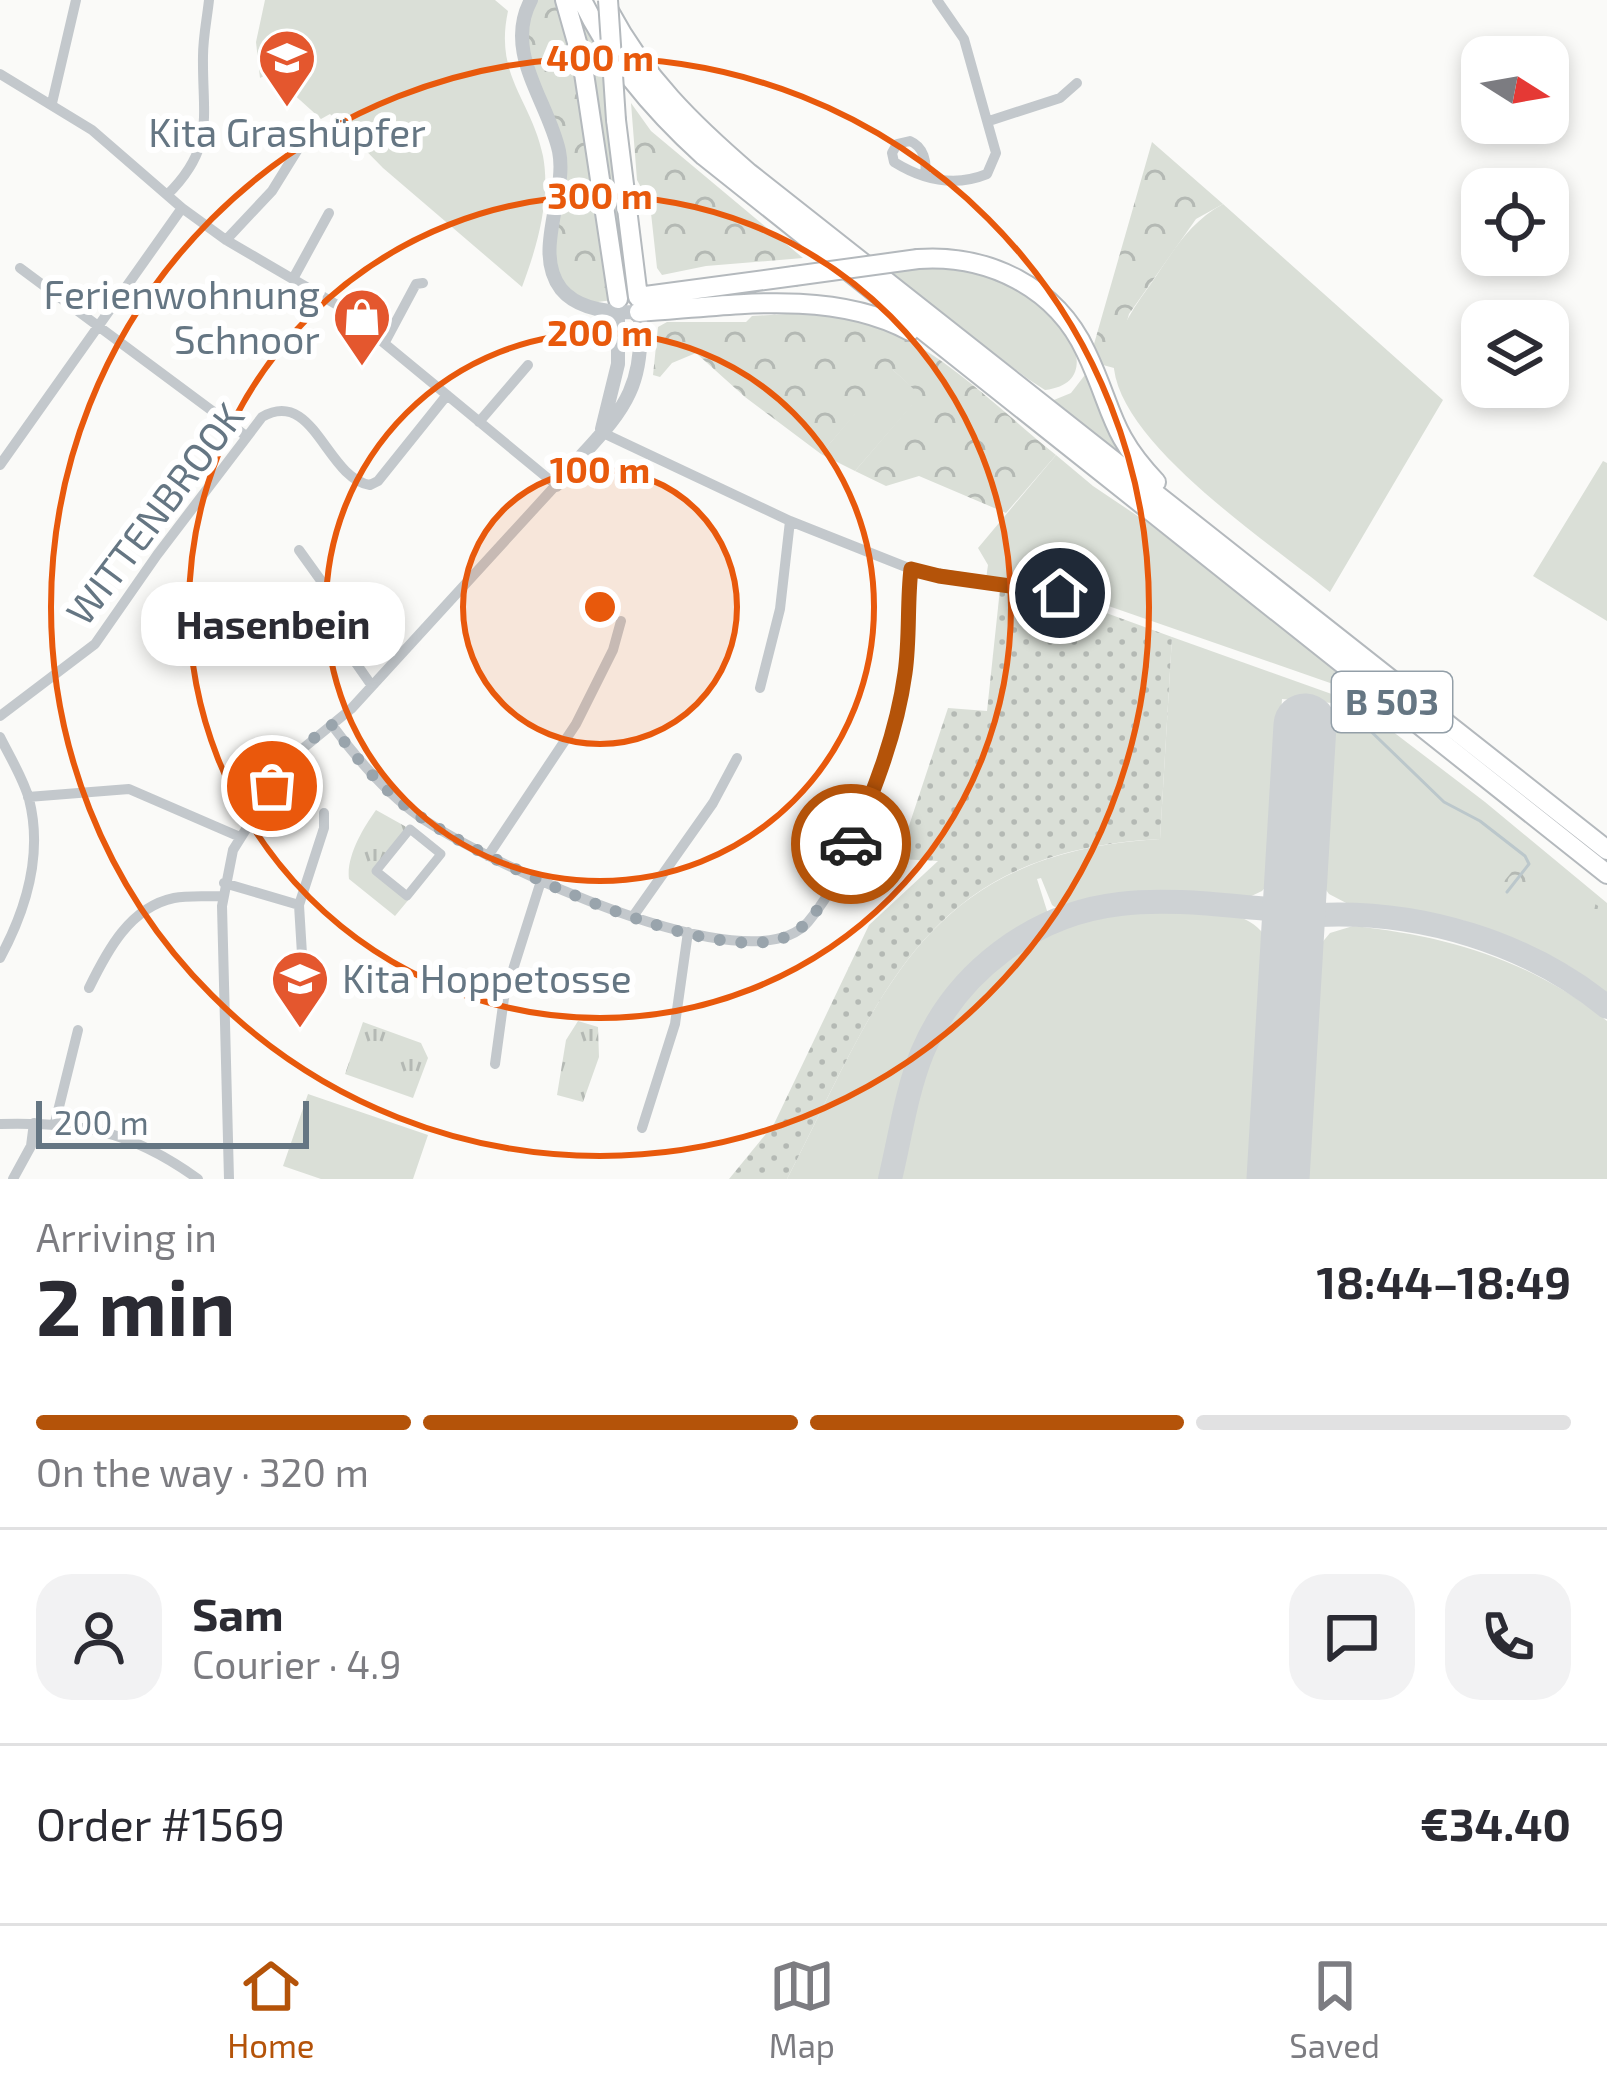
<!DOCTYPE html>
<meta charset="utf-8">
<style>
body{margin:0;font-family:"Exo 2",sans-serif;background:#f2f2f3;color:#2b2b33;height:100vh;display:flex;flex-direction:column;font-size:45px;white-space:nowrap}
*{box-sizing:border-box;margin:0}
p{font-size:39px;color:#7c7c81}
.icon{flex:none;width:66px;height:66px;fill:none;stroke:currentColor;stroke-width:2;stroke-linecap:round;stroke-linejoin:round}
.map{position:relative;height:1179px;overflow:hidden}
.side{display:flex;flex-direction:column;background:#fff;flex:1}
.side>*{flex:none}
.needle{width:78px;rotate:101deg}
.controls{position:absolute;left:1461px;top:36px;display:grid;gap:24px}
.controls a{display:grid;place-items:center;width:108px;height:108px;border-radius:24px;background:#fff;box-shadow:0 6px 18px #0003;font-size:60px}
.scale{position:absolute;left:36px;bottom:30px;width:273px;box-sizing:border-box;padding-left:12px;border:6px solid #657683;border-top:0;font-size:33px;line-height:42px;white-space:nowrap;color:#657683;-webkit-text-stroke:9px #fff;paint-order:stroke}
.pin{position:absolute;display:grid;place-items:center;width:102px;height:102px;color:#fff;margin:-51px;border:6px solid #fff;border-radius:50%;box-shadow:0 3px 12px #0007}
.courier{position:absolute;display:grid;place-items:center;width:120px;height:120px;margin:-60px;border:9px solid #b45309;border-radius:50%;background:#fff;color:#222;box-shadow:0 3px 15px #0007}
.bubble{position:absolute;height:84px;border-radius:36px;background:#fff;box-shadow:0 6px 18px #0003;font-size:39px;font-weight:700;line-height:84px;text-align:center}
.head em{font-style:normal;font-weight:700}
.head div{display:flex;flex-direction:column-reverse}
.head{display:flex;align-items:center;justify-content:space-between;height:204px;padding:0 36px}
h1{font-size:78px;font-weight:700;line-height:90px}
.bar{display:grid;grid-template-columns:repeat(4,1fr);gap:18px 12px;align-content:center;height:144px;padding:0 36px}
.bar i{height:15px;border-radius:9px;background:#e1e1e2}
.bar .on{background:#b45309}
.bar p{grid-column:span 4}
.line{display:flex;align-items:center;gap:30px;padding:0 36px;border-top:3px solid #e1e1e2}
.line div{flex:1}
.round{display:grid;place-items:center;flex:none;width:126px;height:126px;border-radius:36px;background:#f2f2f3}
.tab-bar{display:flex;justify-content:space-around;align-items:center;height:168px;border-top:3px solid #e1e1e2;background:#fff;font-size:33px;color:#7c7c81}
.tab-bar a{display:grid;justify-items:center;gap:6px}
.tab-bar .on{color:#b45309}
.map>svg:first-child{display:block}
</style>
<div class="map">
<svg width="1607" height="1179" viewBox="0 0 1607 1179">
<defs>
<pattern id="forest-crowns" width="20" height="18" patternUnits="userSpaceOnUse" patternTransform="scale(3)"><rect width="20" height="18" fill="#dadfd7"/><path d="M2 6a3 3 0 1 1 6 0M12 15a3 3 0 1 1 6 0" fill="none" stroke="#b4b9b4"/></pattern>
<pattern id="park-tufts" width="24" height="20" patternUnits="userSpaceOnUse" patternTransform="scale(3)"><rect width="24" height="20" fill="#dadfd7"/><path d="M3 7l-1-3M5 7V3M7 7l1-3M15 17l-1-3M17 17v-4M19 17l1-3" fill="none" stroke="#b4b9b4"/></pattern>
<pattern id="garden-dots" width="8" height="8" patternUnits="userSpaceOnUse" patternTransform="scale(3)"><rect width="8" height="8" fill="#dadfd7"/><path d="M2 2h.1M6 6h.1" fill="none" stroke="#b4b9b4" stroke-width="1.8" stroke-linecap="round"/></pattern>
</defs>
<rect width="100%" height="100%" fill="#fafaf8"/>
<path fill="#dadfd7" d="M 265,0 L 495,0 L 508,11 C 494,76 531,99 543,156 C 551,199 537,247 522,287 L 383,168 L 330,114 L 321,119 L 270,73 L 260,78 L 256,42 Z
M 575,5 L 604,50 L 630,290 L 627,291 Z
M 1223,204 L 1443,400 L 1330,592 C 1271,544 1124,447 1114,369 C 1111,340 1134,307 1150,285 C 1173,252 1187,224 1223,204 Z
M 957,262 C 982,274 1014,282 1037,298 C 1067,318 1105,383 1045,390 L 1028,379 L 894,277 L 894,270 Z
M 892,369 L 921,395 L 855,471 L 821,454 Z
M 1088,371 L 1145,478 L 1049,402 L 1071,393 Z
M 1056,455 L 1093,486 L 1148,523 L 1366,690 L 1365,699 L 1333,684 L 1094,601 L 1055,589 L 986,579 L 988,565 L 978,548 Z
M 1603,461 L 1607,463 L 1607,621 L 1533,576 Z
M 1172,637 L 1354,702 L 1485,802 L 1607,903 L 1607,994 L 1569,966 L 1512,939 L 1465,921 L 1390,907 L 1350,905 L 1329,894 L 1321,883 L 1332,703 L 1282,699 L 1271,881 L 1262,891 L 1245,899 L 1141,894 L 1095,899 L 1059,910 L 1052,905 L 1041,878 L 1037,879 L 1048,914 C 926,979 911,1053 881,1179 L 787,1179 C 882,994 922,853 1160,839 Z
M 1142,911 C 1179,912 1248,901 1267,940 L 1252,1179 L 900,1179 C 908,1144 913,1105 926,1071 C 960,975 1043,920 1142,911 Z
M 1353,926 C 1448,936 1531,960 1607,1021 L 1607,1179 L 1302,1179 L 1315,951 L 1330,933 Z
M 308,1094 L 428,1135 L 413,1179 L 321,1179 L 283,1166 Z"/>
<path fill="url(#forest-crowns)" d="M 531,0 L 565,0 L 618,299 C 575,306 582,305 553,273 L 562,182 L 522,30 Z
M 631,103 L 651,131 L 803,258 L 706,266 L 662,275 L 657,268 L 650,204 L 637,180 Z
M 1152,142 L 1223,204 L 1196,219 L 1129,314 L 1114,368 L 1103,365 L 1094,344 Z
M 803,313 C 822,315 843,314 860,319 C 935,342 996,407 1056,455 L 1006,513 L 919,476 L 886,486 L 855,471 L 920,395 L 893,370 L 821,454 L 745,397 L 696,353 L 672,363 L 660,377 L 653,375 L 658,327 L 667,322 L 746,322 L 752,316 Z
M 1525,856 L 1607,912 L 1607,929 L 1529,879 L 1518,908 L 1499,903 L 1501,885 Z"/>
<path fill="url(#park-tufts)" d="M 376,810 L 410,829 L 377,870 L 410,898 L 395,916 L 349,879 C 346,857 363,828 376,810 Z
M 578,1021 L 598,1027 L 599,1057 L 583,1102 L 557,1095 L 566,1040 Z
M 363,1022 L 421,1043 L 428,1058 L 413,1098 L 345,1074 Z"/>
<path fill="url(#garden-dots)" d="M 1000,589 L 1057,595 L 1172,637 L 1160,839 C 923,851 881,996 787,1179 L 729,1179 L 774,1124 L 869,925 L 938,861 L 898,859 L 948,708 L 987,711 Z"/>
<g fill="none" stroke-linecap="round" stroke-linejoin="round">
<path stroke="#bbc7cb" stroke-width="3" d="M 1354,715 L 1444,802 L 1480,821 L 1525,856 L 1529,864 L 1507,892"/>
<path stroke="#ced2d4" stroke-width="24" d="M 1293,959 L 1302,930 L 1317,915 C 1420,910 1527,942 1607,1007
M 890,1179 C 900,1138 906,1093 922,1053 C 956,972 1033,914 1120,904 C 1168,898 1220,905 1268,909 C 1292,923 1288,954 1289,979"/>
<path stroke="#ced2d4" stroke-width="63" d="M 1278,1179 L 1305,725"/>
<g stroke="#b4b9bd" stroke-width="22">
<path id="trunk" d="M 565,0 L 582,60 L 618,299
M 582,0 C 611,61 654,111 704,156 L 1607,874
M 609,11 C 644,77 692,124 749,173 L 1607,850
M 616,120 L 638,297 L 794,276
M 918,259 C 988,254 1056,287 1086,352 C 1113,408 1109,433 1156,482
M 639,312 C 728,306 830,288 910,331"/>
</g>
<path stroke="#c3c8cc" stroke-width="9" d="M 410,829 L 441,854 L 407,896 L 376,871 Z"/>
<path stroke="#c3c8cc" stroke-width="10" d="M 0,74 L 92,130 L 182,208 L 226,240 L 339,306 L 556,485 L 351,709 L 290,759 L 233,850 L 222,906 L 229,1179
M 52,103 L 76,0
M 989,121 L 1060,98 L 1077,83
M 925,175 C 927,162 924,147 910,141 L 897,144 L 892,153 L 894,162 C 923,180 955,187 987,174 L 996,153 L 964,39 L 937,0
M 167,195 C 216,147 202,116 203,56 C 203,37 207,19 209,0
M 226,240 L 272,191 L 298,149
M 20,268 L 246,436
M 294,277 L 329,213
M 385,342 L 416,284 L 423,283
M 479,422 L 528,365
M 601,432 L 790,521 L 911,569 L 1060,593
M 0,465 L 182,208
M 299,550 L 327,589 L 344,646 L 372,686
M 760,688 L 780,609 L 790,521
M 0,716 L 95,644 L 157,555 L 262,417 C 314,387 326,478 370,485 L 378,481 L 447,395
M 332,725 C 357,759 386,793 420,817 C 481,859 750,990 808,922 C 854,868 897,739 906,669 C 910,636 907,602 911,569
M 0,737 C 10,757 23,778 29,799 C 43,854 26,910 0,958
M 28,797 L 129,789 L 240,837
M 488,856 L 576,724 L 613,650 L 621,621
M 224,883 L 299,905
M 634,915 L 713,803 L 737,758
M 89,988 C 107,951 130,907 174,898 C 189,895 207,897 223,896
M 305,1003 L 299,905 L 324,828 L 324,813
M 495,1064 L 504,998 L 541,881
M 55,1123 L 78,1030
M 0,1124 C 82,1122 130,1130 198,1179
M 642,1128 L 675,1024 L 688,932
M 13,1179 L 31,1146 L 34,1123"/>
<path stroke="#c3c8cc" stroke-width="14" d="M 531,0 C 503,52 548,101 559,151 C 568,195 532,251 561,289 C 579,311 614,313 639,312
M 602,429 L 618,364 L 618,304
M 556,485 C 611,419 649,402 639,306"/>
<use href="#trunk" stroke="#fff" stroke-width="18"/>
<g stroke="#b4b9bd" stroke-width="22" stroke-linecap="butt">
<path id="trunk-bridge" d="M 608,0 L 616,120
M 794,276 L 918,259"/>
</g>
<use href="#trunk-bridge" stroke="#fff" stroke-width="18"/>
</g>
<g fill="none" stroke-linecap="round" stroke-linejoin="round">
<path stroke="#99a4ac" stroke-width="12" stroke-dasharray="0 21.6" d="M 272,786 L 300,748 L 332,725 C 356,759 387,795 422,818 C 488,862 707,966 783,938 C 819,925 836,876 851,844"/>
<path stroke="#b45309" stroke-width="15" d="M 851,844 C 875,789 897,732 905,673 C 910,638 907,603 911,569 L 939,576 L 1060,593"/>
</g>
<circle cx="600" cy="607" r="137" fill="#e8590c" fill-opacity=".12"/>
<g fill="none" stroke="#e8590c" stroke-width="6">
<circle cx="600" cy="607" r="137"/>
<circle cx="600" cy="607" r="274"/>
<circle cx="600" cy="607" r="411"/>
<circle cx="600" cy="607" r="549"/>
</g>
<defs>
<g id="school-pin" transform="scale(3)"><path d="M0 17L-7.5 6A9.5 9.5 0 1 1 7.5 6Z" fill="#e4572e" stroke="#fff"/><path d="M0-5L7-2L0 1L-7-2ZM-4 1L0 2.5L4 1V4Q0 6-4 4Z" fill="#fff"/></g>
<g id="shop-pin" transform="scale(3)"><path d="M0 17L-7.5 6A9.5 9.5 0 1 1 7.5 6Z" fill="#e4572e" stroke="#fff"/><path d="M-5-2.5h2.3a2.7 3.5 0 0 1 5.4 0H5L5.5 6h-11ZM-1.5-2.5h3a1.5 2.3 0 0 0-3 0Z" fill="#fff"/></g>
</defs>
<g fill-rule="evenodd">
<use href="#school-pin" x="287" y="58"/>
<use href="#shop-pin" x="362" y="317"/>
<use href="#school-pin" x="300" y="979"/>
</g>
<g text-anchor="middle" stroke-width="12" stroke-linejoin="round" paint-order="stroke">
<rect fill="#fff" stroke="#939fa8" stroke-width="3" x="1332" y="672" width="120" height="60" rx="9"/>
<g font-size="36" font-weight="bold" fill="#657683">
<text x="1392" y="715">B 503</text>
</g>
<g font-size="39" fill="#657683" stroke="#fff">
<text x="287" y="147">Kita Grashüpfer</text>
<text x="320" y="309" text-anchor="end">Ferienwohnung<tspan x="320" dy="45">Schnoor</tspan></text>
<text x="342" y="993" text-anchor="start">Kita Hoppetosse</text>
</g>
<g font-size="39" fill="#657683" stroke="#fff">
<text transform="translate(155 514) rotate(-53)" y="14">WITTENBROOK</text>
</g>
</g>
<circle cx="600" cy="607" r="18" fill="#e8590c" stroke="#fff" stroke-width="6"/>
<g font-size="36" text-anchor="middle" font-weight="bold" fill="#e8590c" stroke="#fff" stroke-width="12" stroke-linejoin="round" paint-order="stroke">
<text x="600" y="71">400 m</text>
<text x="600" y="209">300 m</text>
<text x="600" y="346">200 m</text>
<text x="600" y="483">100 m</text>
</g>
</svg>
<div class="controls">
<a><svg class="needle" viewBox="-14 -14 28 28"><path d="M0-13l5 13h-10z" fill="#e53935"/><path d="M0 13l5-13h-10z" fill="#7c7c81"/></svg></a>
<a><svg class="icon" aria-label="locate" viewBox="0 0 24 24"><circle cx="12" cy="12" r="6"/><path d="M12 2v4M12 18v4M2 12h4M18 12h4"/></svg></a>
<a><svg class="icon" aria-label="layers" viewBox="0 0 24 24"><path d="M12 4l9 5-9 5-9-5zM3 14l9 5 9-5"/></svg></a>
</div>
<div class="scale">200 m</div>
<div class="pin" style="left:272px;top:786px;background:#ea580c"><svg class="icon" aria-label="bag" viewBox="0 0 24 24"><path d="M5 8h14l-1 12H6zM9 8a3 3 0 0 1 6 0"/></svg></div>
<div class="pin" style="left:1060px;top:593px;background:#1f2937"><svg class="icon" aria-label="home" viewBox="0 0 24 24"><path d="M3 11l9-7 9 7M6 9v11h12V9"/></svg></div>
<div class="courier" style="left:851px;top:844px"><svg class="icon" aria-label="car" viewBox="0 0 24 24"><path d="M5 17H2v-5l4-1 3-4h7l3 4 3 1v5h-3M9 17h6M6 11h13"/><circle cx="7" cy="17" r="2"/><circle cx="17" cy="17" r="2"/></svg></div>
<div class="bubble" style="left:141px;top:582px;width:264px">Hasenbein</div>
</div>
<section class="side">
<div class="head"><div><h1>2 min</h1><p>Arriving in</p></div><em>18:44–18:49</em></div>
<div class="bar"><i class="on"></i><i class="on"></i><i class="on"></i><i></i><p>On the way · 320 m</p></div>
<div class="line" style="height:216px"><a class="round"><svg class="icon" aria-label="person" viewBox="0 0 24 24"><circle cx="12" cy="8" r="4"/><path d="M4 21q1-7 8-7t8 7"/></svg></a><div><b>Sam</b><p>Courier · 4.9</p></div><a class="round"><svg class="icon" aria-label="chat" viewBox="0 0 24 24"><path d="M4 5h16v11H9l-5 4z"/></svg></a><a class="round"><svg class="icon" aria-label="phone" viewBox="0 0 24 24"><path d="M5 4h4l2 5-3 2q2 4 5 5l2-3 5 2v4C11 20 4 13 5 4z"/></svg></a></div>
<div class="line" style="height:156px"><div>Order #1569</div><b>€34.40</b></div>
</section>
<nav class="tab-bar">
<a class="on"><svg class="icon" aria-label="home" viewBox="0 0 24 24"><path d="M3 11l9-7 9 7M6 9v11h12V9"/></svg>Home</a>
<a><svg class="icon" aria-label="map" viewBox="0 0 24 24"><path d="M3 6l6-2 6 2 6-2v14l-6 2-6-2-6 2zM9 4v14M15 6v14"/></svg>Map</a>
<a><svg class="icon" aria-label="saved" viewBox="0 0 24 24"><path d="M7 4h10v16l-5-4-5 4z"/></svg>Saved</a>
</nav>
